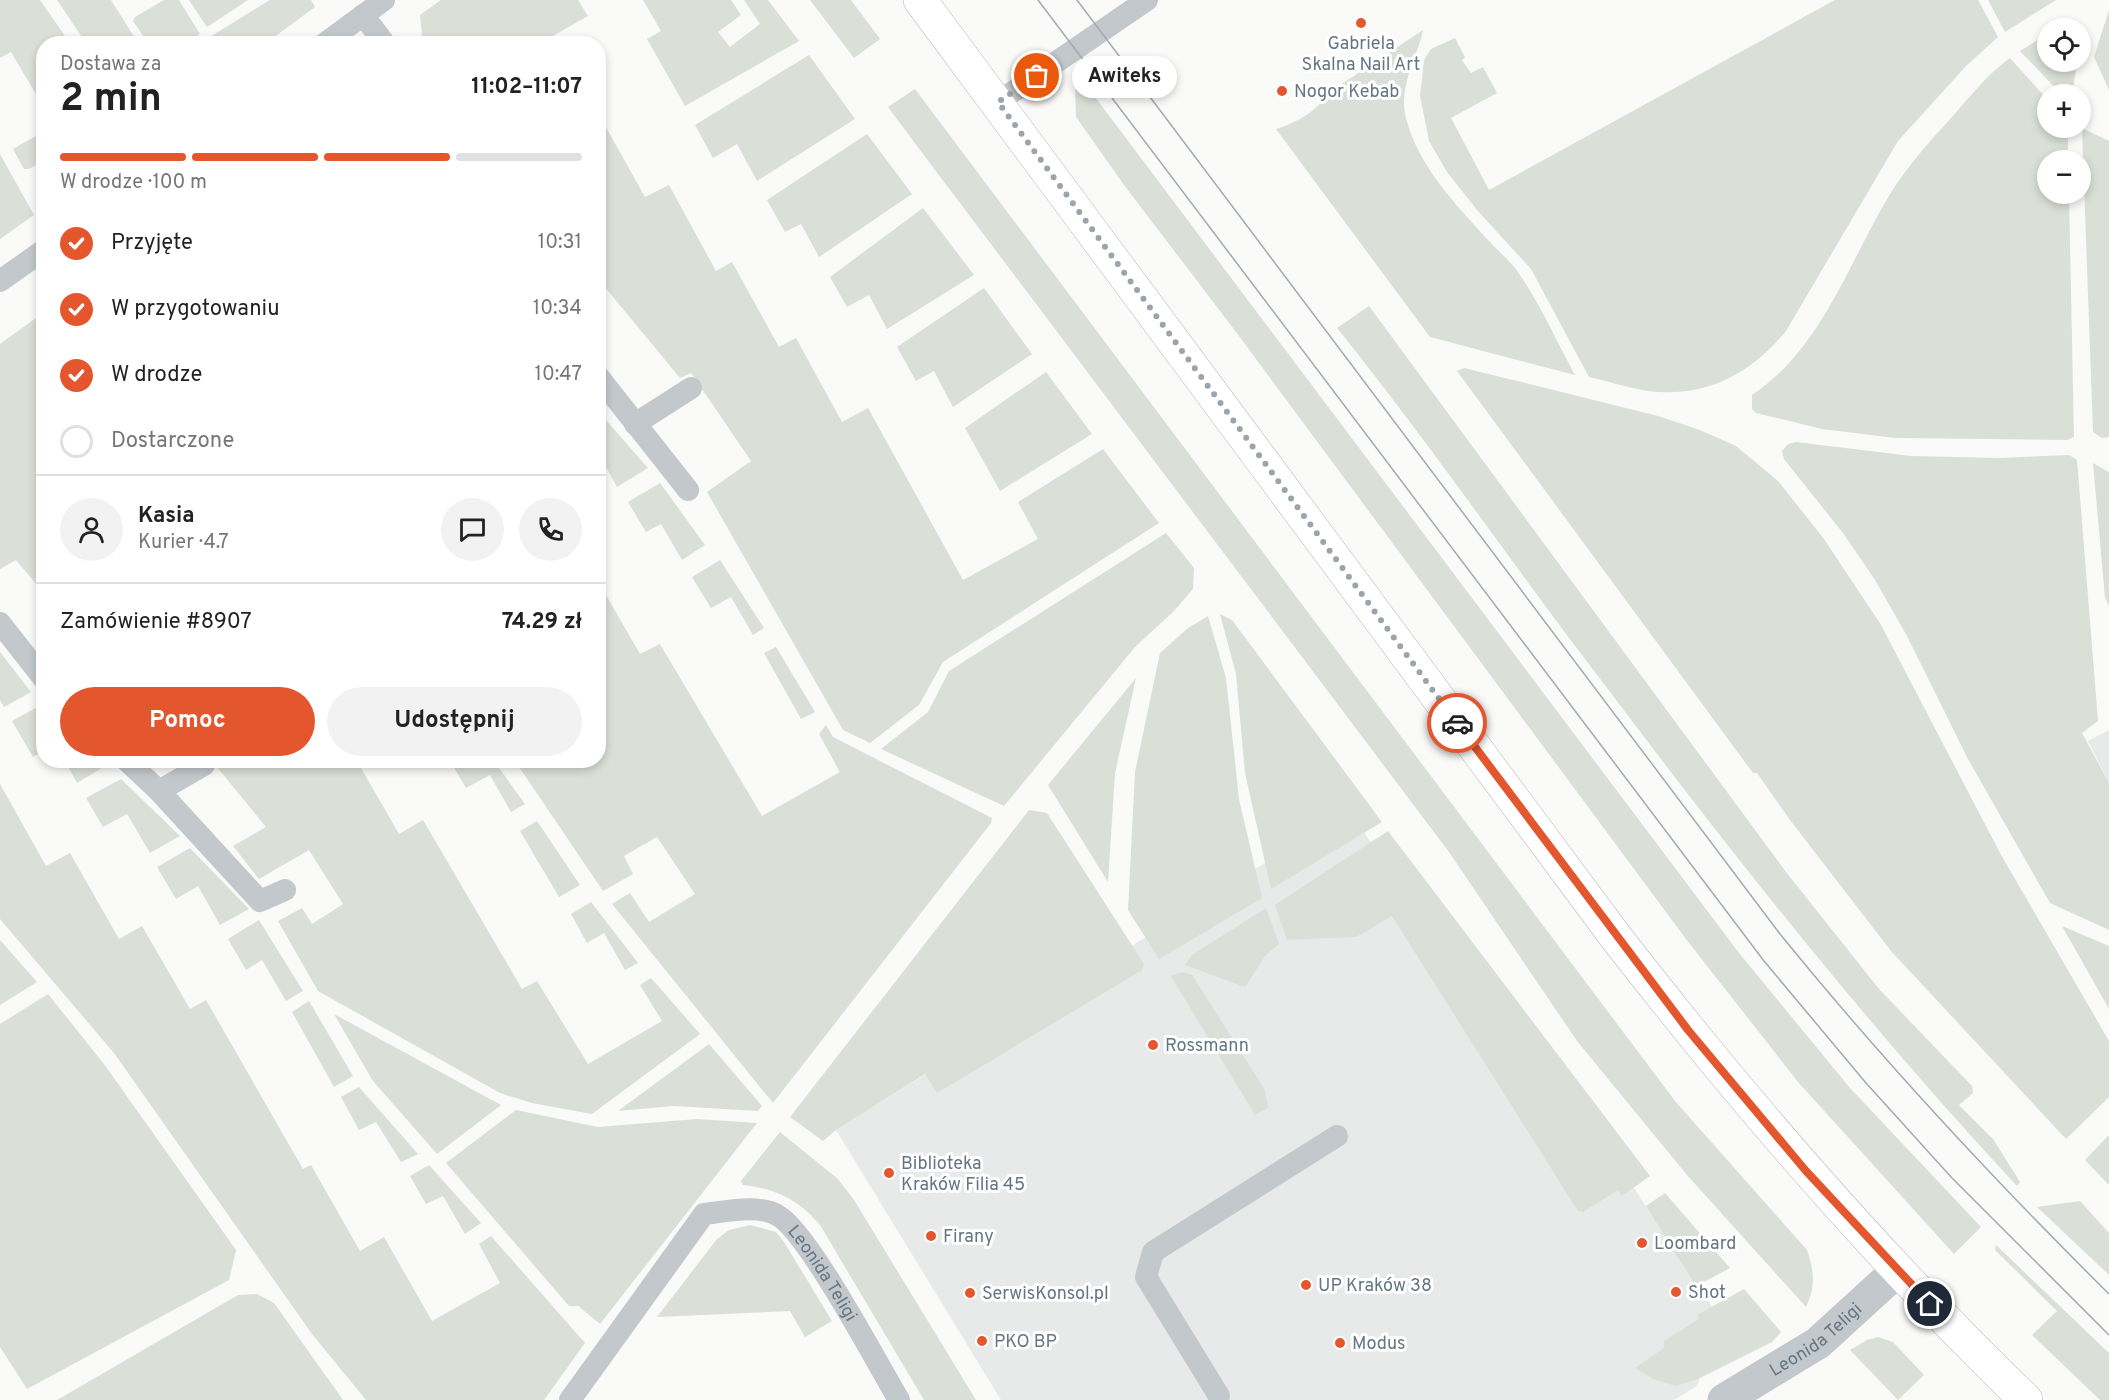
<!DOCTYPE html>
<html lang="pl">
<meta charset="utf-8">
<style>
body{margin:0;font-family:Overpass,sans-serif;background:#f2f2f2;color:#222;height:100vh;display:flex;flex-direction:column;font-size:22px;white-space:nowrap}
*{box-sizing:border-box;margin:0}
p{font-size:20px;color:#767676}
.icon{flex:none;width:33px;height:33px;fill:none;stroke:currentColor;stroke-width:2;stroke-linecap:round;stroke-linejoin:round}
.map{position:relative;flex:1;overflow:hidden}
.side{position:absolute;left:36px;top:36px;width:570px;height:732px;display:flex;flex-direction:column;background:#fff;border-radius:24px;box-shadow:0 3px 9px #0003}
.side>*{flex:none}
.buttons{position:absolute;left:2037px;top:18px;display:grid;gap:12px}
.buttons a{display:grid;place-items:center;width:54px;height:54px;border-radius:50%;background:#fff;box-shadow:0 3px 9px #0003;font-size:30px}
.pin{position:absolute;display:grid;place-items:center;width:51px;height:51px;color:#fff;margin:-26px;border:3px solid #fff;border-radius:50%;box-shadow:0 2px 6px #0007}
.courier{position:absolute;display:grid;place-items:center;width:60px;height:60px;margin:-30px;border:4px solid #e4572e;border-radius:50%;background:#fff;color:#222;box-shadow:0 2px 8px #0007}
.bubble{position:absolute;height:42px;border-radius:21px;background:#fff;box-shadow:0 3px 9px #0003;font-size:20px;font-weight:700;line-height:42px;text-align:center}
.head em{font-style:normal;font-weight:700}
.head div{display:flex;flex-direction:column-reverse}
.head{display:flex;align-items:center;justify-content:space-between;height:102px;padding:0 24px}
h1{font-size:39px;font-weight:700;line-height:45px}
.bar{display:grid;grid-template-columns:repeat(4,1fr);gap:9px 6px;align-content:center;height:72px;padding:0 24px}
.bar i{height:8px;border-radius:4px;background:#e0e0e0}
.bar .current{background:#e4572e}
.bar p{grid-column:span 4}
.line{display:flex;align-items:center;gap:15px;padding:0 24px;border-top:2px solid #e0e0e0}
.line div{flex:1}
.round{display:grid;place-items:center;flex:none;width:63px;height:63px;border-radius:32px;background:#f2f2f2}
ol{padding:0 24px;list-style:none}
li{display:flex;align-items:center;gap:18px;height:66px}
li p{margin-inline-start:auto}
li .icon{padding:6px;border-radius:50%;background:#e4572e;color:#fff;stroke-width:4}
li:last-child{color:#767676}
li i{width:33px;height:33px;border:3px solid #e0e0e0;border-radius:50%}
.action{display:flex;gap:12px;margin-top:auto;padding:12px 24px}
.action a{flex:1;height:69px;border-radius:36px;background:#e4572e;color:#fff;font-size:24px;font-weight:700;line-height:69px;text-align:center}
.action a+a{background:#f2f2f2;color:#222}
.map>svg:first-child{display:block}
</style>
<div class="map">
<svg width="2109" height="1400" viewBox="0 0 2109 1400">
<rect width="100%" height="100%" fill="#fafaf8"/>
<path fill="#e8e9e9" d="M 2109,730 L 2109,783 L 2088,741 Z
M 1350,810 L 1589,1183 L 1617,1162 L 1720,1319 L 1697,1386 L 1674,1400 L 1001,1400 L 836,1130 Z"/>
<path fill="#dadfd7" d="M 0,0 L 40,0 L 70,43 L 44,44 L 43,106 L 11,52 L 0,58 Z
M 57,0 L 111,0 L 138,43 L 86,43 Z
M 164,0 L 179,0 L 200,34 L 186,43 L 148,43 L 133,21 L 135,17 Z
M 189,0 L 248,0 L 207,27 Z
M 270,0 L 311,0 L 315,7 L 266,43 L 200,43 Z
M 441,0 L 578,0 L 588,16 L 551,37 L 554,43 L 413,43 L 422,35 L 420,15 Z
M 643,0 L 731,0 L 741,15 L 718,32 L 730,47 L 760,24 L 744,0 L 768,0 L 799,41 L 685,106 L 647,39 L 661,31 Z
M 810,0 L 851,0 L 880,39 L 854,58 Z
M 1835,0 L 1978,0 L 1998,37 L 1966,66 L 1898,141 L 1786,331 C 1750,375 1705,398 1648,391 C 1628,388 1608,381 1589,377 L 1531,269 L 1477,210 L 1447,172 L 1429,141 L 1420,96 L 1424,60 L 1431,49 L 1455,38 L 1465,57 L 1462,60 L 1471,73 L 1483,67 L 1497,93 L 1451,118 L 1489,190 Z
M 1988,0 L 2056,0 L 2005,32 Z
M 2109,10 L 2109,90 L 2094,57 Z
M 1423,30 C 1417,59 1398,86 1406,118 C 1418,166 1457,206 1489,241 C 1499,252 1512,262 1520,275 C 1541,306 1557,342 1575,375 L 1430,337 L 1276,129 C 1298,122 1316,112 1328,93 Z
M 2047,34 L 2048,62 L 2077,62 L 2072,94 L 2061,94 L 2020,51 Z
M 809,55 L 855,119 L 757,181 L 737,144 L 713,158 L 695,125 Z
M 2010,58 L 2047,99 L 2048,128 L 2068,128 L 2068,160 L 2048,160 L 2048,194 L 2069,194 L 2074,437 L 2067,440 L 1895,438 L 1822,429 L 1756,413 L 1752,409 L 1752,395 C 1818,351 1845,273 1883,206 C 1902,172 1927,144 1953,116 C 1971,95 1988,74 2010,58 Z
M 1080,77 L 1739,953 L 1850,1088 L 1981,1227 L 1954,1254 L 1798,1082 L 1686,939 L 1233,328 L 1124,185 L 1076,117 L 1075,91 Z
M 915,89 L 1675,1101 L 1807,1250 C 1814,1271 1816,1286 1806,1307 L 1687,1175 L 1577,1041 L 1449,852 L 914,142 L 888,107 Z
M 598,113 L 645,197 L 669,185 L 716,271 L 732,262 L 779,347 L 796,338 L 842,422 L 868,408 L 963,580 L 1038,539 L 1018,502 L 1103,449 L 1159,523 L 943,662 L 919,705 L 870,743 L 843,730 L 707,492 L 751,461 L 691,373 L 680,378 L 599,280 Z
M 2082,128 L 2109,141 L 2109,437 L 2102,438 L 2093,432 Z
M 43,132 L 43,161 L 29,169 L 24,169 L 13,149 Z
M 867,134 L 912,194 L 819,257 L 801,224 L 785,232 L 767,200 Z
M 0,154 L 34,215 L 0,239 Z
M 923,208 L 974,275 L 887,329 L 869,295 L 847,307 L 830,277 Z
M 984,288 L 1032,354 L 953,407 L 934,371 L 916,381 L 897,347 Z
M 1369,306 L 1786,872 L 1879,989 L 1972,1086 L 1973,1093 L 1959,1105 L 1993,1139 L 2020,1182 L 2017,1186 C 1867,1025 1730,852 1598,676 C 1510,561 1428,441 1337,328 Z
M 43,313 L 43,592 L 16,560 L 0,569 L 0,344 Z
M 1464,368 L 1658,416 L 1700,430 L 1736,446 L 1778,481 L 1824,539 L 1881,625 L 2000,853 L 2109,1041 L 2109,1097 L 2066,1139 L 1891,951 L 1790,820 L 1757,773 L 1753,773 L 1457,371 Z
M 1046,372 L 1092,434 L 1000,491 L 965,428 Z
M 598,411 L 648,468 L 617,487 L 599,454 Z
M 1796,442 L 1911,456 L 2000,458 L 2069,455 L 2077,460 L 2098,721 L 2082,733 L 2109,783 L 2109,930 L 2050,903 L 1968,759 L 1907,636 L 1875,580 L 1843,533 L 1784,459 L 1782,451 L 1788,444 Z
M 2093,463 L 2109,472 L 2109,606 L 2105,598 Z
M 660,483 L 705,545 L 682,560 L 661,524 L 646,532 L 628,502 Z
M 1166,533 L 1194,568 L 1193,589 L 1174,611 L 1135,647 L 1004,806 L 881,749 L 928,712 L 949,671 Z
M 720,560 L 764,628 L 753,635 L 731,597 L 711,608 L 692,577 Z
M 599,583 L 640,654 L 660,644 L 762,816 L 840,772 L 819,734 L 826,725 L 833,737 L 992,818 L 991,823 L 773,1103 L 612,904 L 630,893 L 649,922 L 695,894 L 657,837 L 624,856 L 633,874 L 603,891 L 515,761 L 598,760 Z
M 1220,614 L 1232,620 L 1382,822 L 1271,889 L 1245,773 L 1236,674 Z
M 1208,616 L 1226,678 L 1239,799 L 1262,898 L 1159,959 L 1128,910 L 1135,772 L 1160,653 L 1188,628 Z
M 776,647 L 815,712 L 801,719 L 764,653 Z
M 0,652 L 31,692 L 4,707 L 0,700 Z
M 1136,678 L 1115,773 L 1108,882 L 1048,785 Z
M 41,705 L 43,707 L 43,751 L 33,757 L 12,721 Z
M 65,761 L 102,761 L 107,765 L 77,783 Z
M 212,761 L 357,761 L 399,834 L 423,820 L 522,989 L 537,981 L 588,1064 L 662,1021 L 640,985 L 651,978 L 700,1034 L 592,1114 L 532,1103 L 500,1093 L 318,991 L 278,921 L 302,908 L 312,924 L 343,904 L 309,850 L 259,879 L 233,846 L 266,827 Z
M 450,761 L 494,761 L 525,804 L 511,812 L 490,775 L 466,788 Z
M 121,779 L 180,836 L 150,853 L 127,814 L 103,827 L 86,798 Z
M 0,784 L 46,866 L 70,853 L 119,939 L 142,926 L 190,1009 L 206,1000 L 303,1169 L 311,1165 L 360,1251 L 384,1237 L 432,1321 L 500,1283 L 479,1244 L 491,1236 L 585,1343 L 544,1400 L 366,1400 L 312,1334 L 114,1053 L 0,919 Z
M 1029,810 L 1047,813 L 1144,964 L 1142,970 L 937,1093 L 925,1074 L 836,1130 L 823,1141 L 790,1117 Z
M 537,821 L 580,885 L 559,897 L 520,831 Z
M 1388,831 L 1650,1176 L 1622,1196 L 1618,1190 L 1583,1212 L 1578,1211 L 1392,916 L 1356,937 L 1287,940 L 1275,905 Z
M 190,848 L 249,909 L 220,925 L 198,886 L 176,899 L 157,867 Z
M 591,902 L 638,963 L 625,970 L 604,933 L 587,943 L 571,914 Z
M 1266,908 L 1279,944 L 1265,956 L 1245,987 L 1185,965 L 1192,955 Z
M 259,920 L 303,991 L 286,1001 L 262,960 L 246,970 L 228,939 Z
M 2062,926 L 2109,946 L 2109,1009 Z
M 0,940 L 37,982 L 0,1005 Z
M 1183,972 L 1192,975 L 1265,1090 L 1268,1108 L 1255,1115 L 1171,976 Z
M 48,994 L 104,1064 L 236,1250 L 229,1280 L 27,1389 L 0,1347 L 0,1024 Z
M 309,1001 L 353,1076 L 334,1087 L 292,1012 Z
M 334,1014 L 501,1105 L 437,1154 L 373,1081 Z
M 709,1044 L 762,1106 L 758,1111 L 674,1106 L 618,1111 Z
M 359,1087 L 418,1154 L 401,1162 L 376,1122 L 359,1130 L 341,1097 Z
M 516,1110 L 598,1127 L 697,1119 L 757,1123 L 600,1324 L 578,1306 L 569,1306 L 446,1163 Z
M 780,1132 L 838,1179 L 854,1200 L 976,1400 L 924,1400 L 820,1225 C 798,1199 776,1189 743,1185 L 741,1181 Z
M 2109,1135 L 2109,1185 L 2085,1160 Z
M 429,1165 L 481,1223 L 465,1234 L 443,1196 L 426,1204 L 410,1176 Z
M 1665,1193 L 1730,1268 L 1696,1286 L 1646,1206 Z
M 2080,1201 L 2109,1233 L 2109,1275 L 2037,1207 Z
M 750,1225 L 776,1232 L 784,1242 L 832,1321 L 805,1337 L 790,1311 L 657,1317 L 717,1239 L 729,1230 Z
M 1996,1245 L 2109,1353 L 2109,1400 L 2100,1400 L 2032,1335 L 2057,1311 L 1995,1250 Z
M 1744,1289 L 1781,1332 L 1772,1342 L 1700,1378 L 1676,1386 L 1653,1379 L 1635,1368 L 1664,1348 L 1664,1341 L 1699,1319 L 1697,1315 Z
M 257,1294 L 274,1303 L 343,1400 L 57,1400 L 238,1295 Z
M 1878,1337 L 1893,1342 L 1924,1375 L 1898,1400 L 1850,1350 L 1867,1340 Z"/>
<g fill="none" stroke-linecap="round" stroke-linejoin="round">
<g stroke="#b3babf" stroke-width="34">
<path id="secondary" d="M 920,0 L 1615,936 C 1742,1100 1877,1256 2026,1400"/>
</g>
<g stroke="#c3c8cc" stroke-width="22">
<path d="M 363,15 L 385,44"/>
<path d="M 324,44 L 384,0"/>
<path d="M 998,102 L 1147,0"/>
<path d="M 0,281 L 44,250"/>
<path d="M 598,376 L 688,490"/>
<path d="M 635,424 L 691,388"/>
<path d="M 0,623 L 44,679"/>
<path d="M 126,760 L 159,791 L 260,901 L 285,890"/>
<path d="M 159,791 L 204,765"/>
<path d="M 1219,1396 L 1146,1277 L 1153,1252 L 1337,1136"/>
<path id="s1" d="M 570,1400 L 704,1214 C 725,1212 757,1204 777,1215 C 807,1230 878,1365 899,1400"/>
</g>
<path stroke="#c3c8cc" stroke-width="33" id="s2" d="M 1724,1400 L 1818,1343 L 1898,1270"/>
<use href="#secondary" stroke="#fff" stroke-width="33"/>
<path stroke="#a2aab0" stroke-width="1.5" d="M 1038,0 L 1764,961 L 1866,1083 L 1952,1178 L 2109,1335
M 1077,0 L 1780,934 C 1883,1061 1993,1179 2109,1294"/>
</g>
<g fill="none" stroke-linecap="round" stroke-linejoin="round">
<path stroke="#99a4ac" stroke-width="6" stroke-dasharray="0 10.8" d="M 1037,76 L 998,102 L 1457,723"/>
<path stroke="#e4572e" stroke-width="8" d="M 1457,723 L 1688,1030 L 1806,1171 L 1930,1304"/>
</g>
<g fill="#e4572e" stroke="#fff" stroke-width="2">
<circle cx="1361" cy="23" r="6"/>
<circle cx="1282" cy="91" r="6"/>
<circle cx="1153" cy="1045" r="6"/>
<circle cx="889" cy="1173" r="6"/>
<circle cx="931" cy="1236" r="6"/>
<circle cx="1642" cy="1243" r="6"/>
<circle cx="1306" cy="1285" r="6"/>
<circle cx="1676" cy="1292" r="6"/>
<circle cx="970" cy="1293" r="6"/>
<circle cx="982" cy="1341" r="6"/>
<circle cx="1340" cy="1343" r="6"/>
</g>
<g text-anchor="middle" stroke-width="6" stroke-linejoin="round" paint-order="stroke">
<g font-size="18" fill="#657683" stroke="#fff" text-anchor="start">
<text x="1361" y="49" text-anchor="middle">Gabriela<tspan x="1361" dy="21">Skalna Nail Art</tspan></text>
<text x="1294" y="97">Nogor Kebab</text>
<text x="1165" y="1051">Rossmann</text>
<text x="901" y="1169">Biblioteka<tspan x="901" dy="21">Kraków Filia 45</tspan></text>
<text x="943" y="1242">Firany</text>
<text x="1654" y="1249">Loombard</text>
<text x="1318" y="1291">UP Kraków 38</text>
<text x="1688" y="1298">Shot</text>
<text x="982" y="1299">SerwisKonsol.pl</text>
<text x="994" y="1347">PKO BP</text>
<text x="1352" y="1349">Modus</text>
</g>
<g font-size="18" fill="#657683" stroke="#fff">
<text dy="6" stroke="none"><textPath href="#s1" startOffset="378">Leonida Teligi</textPath></text>
<text dy="6" stroke="none"><textPath href="#s2" startOffset="110">Leonida Teligi</textPath></text>
</g>
</g>
</svg>
<div class="buttons">
<a><svg class="icon" aria-label="locate" viewBox="0 0 24 24"><circle cx="12" cy="12" r="6"/><path d="M12 2v4M12 18v4M2 12h4M18 12h4"/></svg></a>
<a>+</a>
<a>−</a>
</div>
<div class="pin" style="left:1037px;top:76px;background:#ea580c"><svg class="icon" aria-label="bag" viewBox="0 0 24 24"><path d="M5 8h14l-1 12H6zM9 8a3 3 0 0 1 6 0"/></svg></div>
<div class="pin" style="left:1930px;top:1304px;background:#1f2937"><svg class="icon" aria-label="home" viewBox="0 0 24 24"><path d="M3 11l9-7 9 7M6 9v11h12V9"/></svg></div>
<div class="courier" style="left:1457px;top:723px"><svg class="icon" aria-label="car" viewBox="0 0 24 24"><path d="M5 17H2v-5l4-1 3-4h7l3 4 3 1v5h-3M9 17h6M6 11h13"/><circle cx="7" cy="17" r="2"/><circle cx="17" cy="17" r="2"/></svg></div>
<div class="bubble" style="left:1072px;top:56px;width:105px">Awiteks</div>
<section class="side">
<div class="head"><div><h1>2 min</h1><p>Dostawa za</p></div><em>11:02–11:07</em></div>
<div class="bar"><i class="current"></i><i class="current"></i><i class="current"></i><i></i><p>W drodze · 100 m</p></div>
<ol>
<li><svg class="icon" aria-label="check" viewBox="0 0 24 24"><path d="M5 12l5 5 9-10"/></svg>Przyjęte<p>10:31</p></li>
<li><svg class="icon" aria-label="check" viewBox="0 0 24 24"><path d="M5 12l5 5 9-10"/></svg>W przygotowaniu<p>10:34</p></li>
<li><svg class="icon" aria-label="check" viewBox="0 0 24 24"><path d="M5 12l5 5 9-10"/></svg>W drodze<p>10:47</p></li>
<li><i></i>Dostarczone</li>
</ol>
<div class="line" style="height:108px"><a class="round"><svg class="icon" aria-label="person" viewBox="0 0 24 24"><circle cx="12" cy="8" r="4"/><path d="M4 21q1-7 8-7t8 7"/></svg></a><div><b>Kasia</b><p>Kurier · 4.7</p></div><a class="round"><svg class="icon" aria-label="chat" viewBox="0 0 24 24"><path d="M4 5h16v11H9l-5 4z"/></svg></a><a class="round"><svg class="icon" aria-label="phone" viewBox="0 0 24 24"><path d="M5 4h4l2 5-3 2q2 4 5 5l2-3 5 2v4C11 20 4 13 5 4z"/></svg></a></div>
<div class="line" style="height:78px"><div>Zamówienie #8907</div><b>74.29 zł</b></div>
<div class="action"><a>Pomoc</a><a>Udostępnij</a></div>
</section>
</div>
